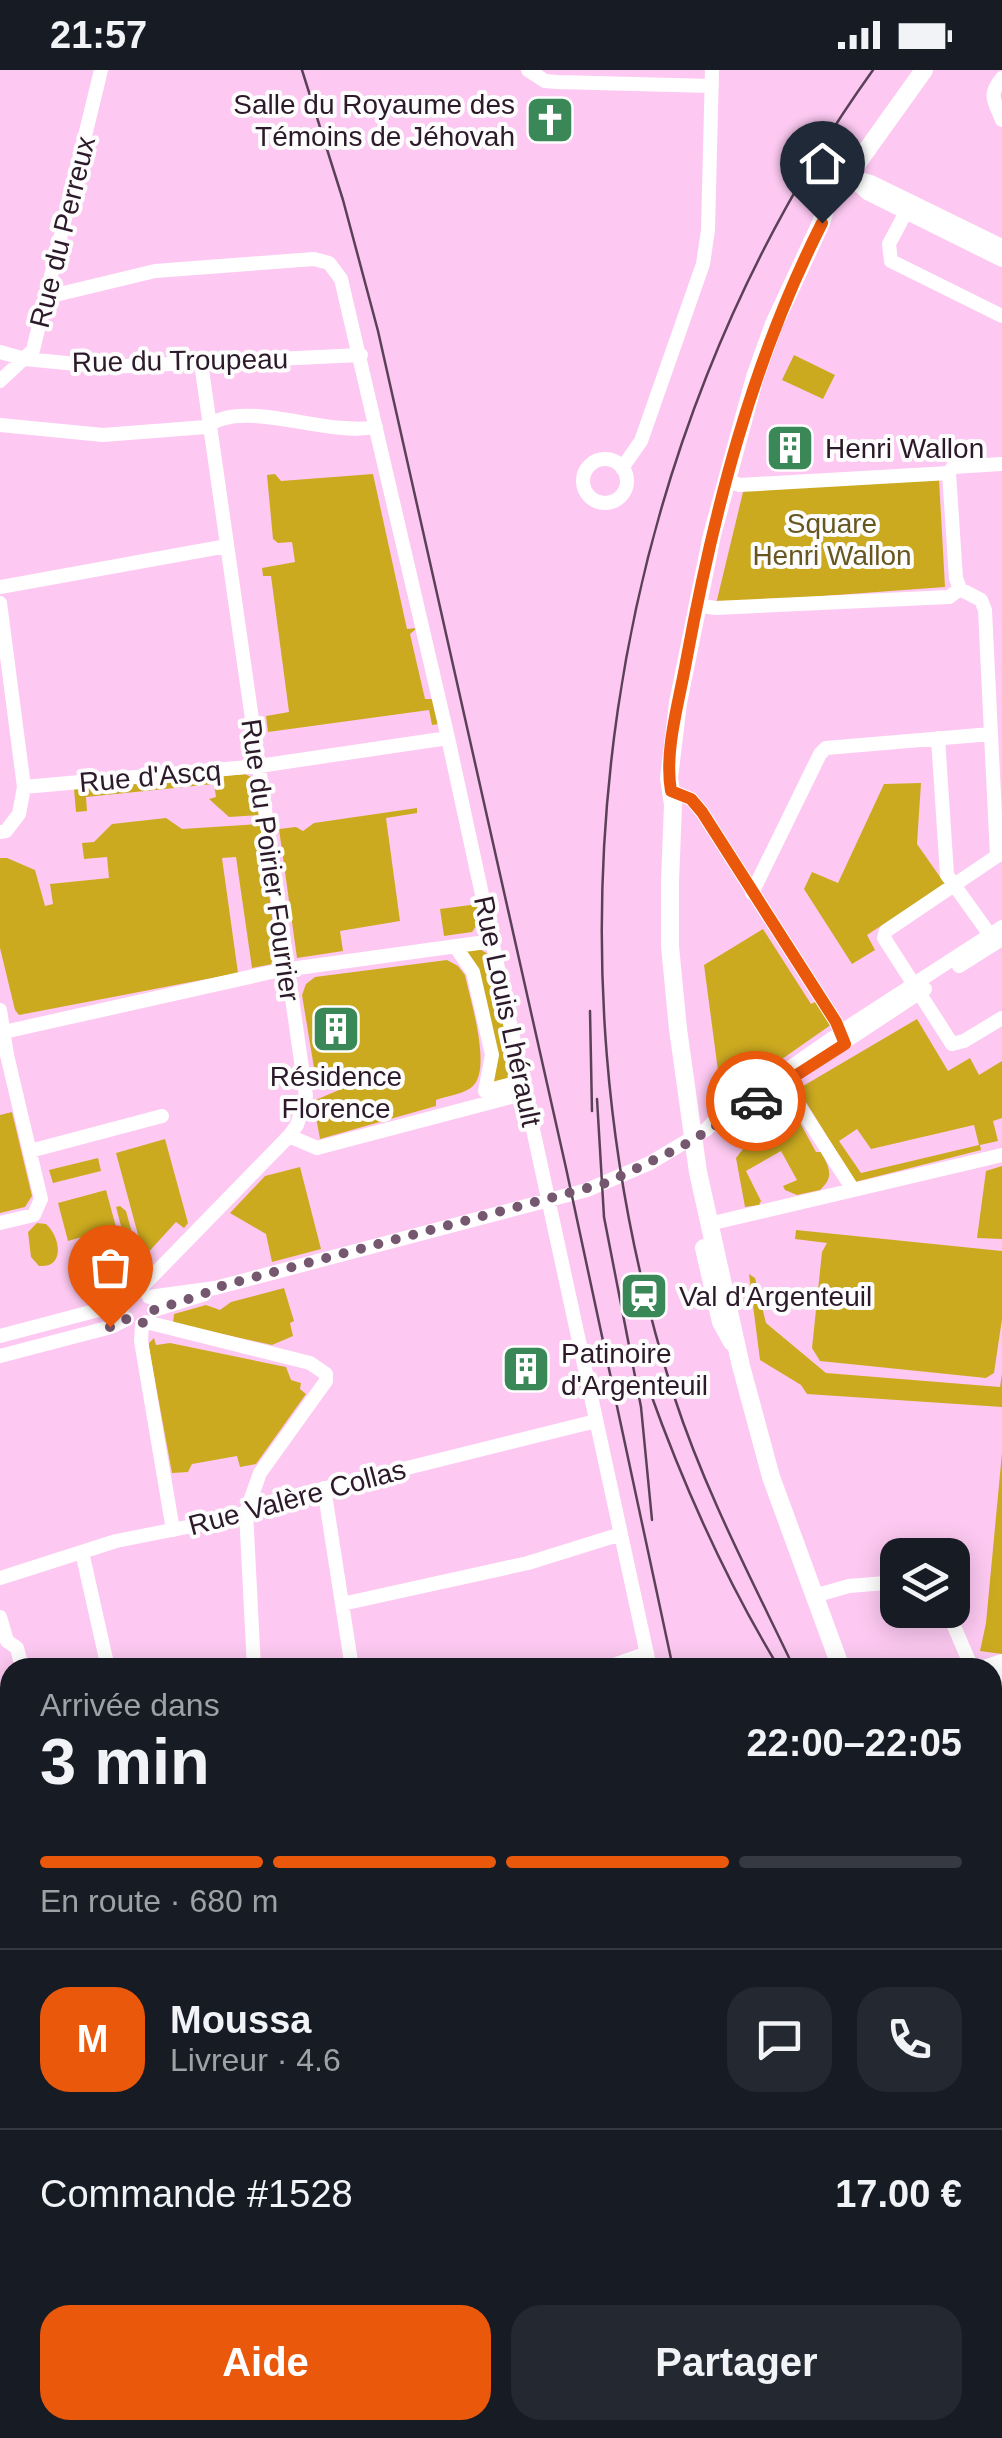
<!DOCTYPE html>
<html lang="fr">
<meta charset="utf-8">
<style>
body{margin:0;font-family:Arial,sans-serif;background:#242831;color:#f1f3f6;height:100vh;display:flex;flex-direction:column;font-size:38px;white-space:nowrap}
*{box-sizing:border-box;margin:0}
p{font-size:32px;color:#9ea1a6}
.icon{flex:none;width:55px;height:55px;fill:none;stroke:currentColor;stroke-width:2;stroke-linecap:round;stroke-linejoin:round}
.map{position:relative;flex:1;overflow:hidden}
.side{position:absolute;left:0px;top:1588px;width:1002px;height:782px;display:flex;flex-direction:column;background:#171b24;border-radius:30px 30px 0 0;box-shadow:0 5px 25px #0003}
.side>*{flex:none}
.buttons{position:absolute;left:880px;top:1468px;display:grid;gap:20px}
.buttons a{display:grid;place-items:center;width:90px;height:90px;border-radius:20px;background:#171b24;box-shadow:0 5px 25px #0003;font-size:50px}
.pin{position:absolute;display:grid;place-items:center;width:85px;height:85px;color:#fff;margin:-102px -42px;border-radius:50% 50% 50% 0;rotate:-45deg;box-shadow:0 0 10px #0007}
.pin .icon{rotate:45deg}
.courier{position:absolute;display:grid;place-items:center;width:100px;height:100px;margin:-50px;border:8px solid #ea580c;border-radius:50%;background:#fff;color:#222;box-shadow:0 2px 12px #0007}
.headline em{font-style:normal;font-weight:800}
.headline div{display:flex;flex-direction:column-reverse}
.headline{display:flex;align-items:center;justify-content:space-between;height:170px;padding:0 40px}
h1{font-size:65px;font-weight:800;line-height:75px}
.bar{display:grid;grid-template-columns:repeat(4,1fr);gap:15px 10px;align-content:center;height:120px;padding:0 40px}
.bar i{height:12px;border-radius:8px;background:#363941}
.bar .on{background:#ea580c}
.bar p{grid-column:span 4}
.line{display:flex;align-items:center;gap:25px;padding:0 40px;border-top:2px solid #363941}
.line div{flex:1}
.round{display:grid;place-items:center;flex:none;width:105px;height:105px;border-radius:30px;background:#242831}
.cta{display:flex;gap:20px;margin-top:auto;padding:20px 40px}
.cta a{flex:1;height:115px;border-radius:30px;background:#ea580c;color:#fff;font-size:40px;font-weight:800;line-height:115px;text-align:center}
.cta a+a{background:#242831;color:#f1f3f6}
.status{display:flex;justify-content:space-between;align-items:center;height:70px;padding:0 50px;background:#171b24;direction:ltr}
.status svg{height:28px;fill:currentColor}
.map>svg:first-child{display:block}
</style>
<div class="status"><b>21:57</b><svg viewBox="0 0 49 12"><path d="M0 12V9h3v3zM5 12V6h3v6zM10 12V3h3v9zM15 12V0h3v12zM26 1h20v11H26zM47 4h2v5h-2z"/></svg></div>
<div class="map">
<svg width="1002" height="2368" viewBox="0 0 1002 2368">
<rect width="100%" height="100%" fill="#fdc9f2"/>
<path fill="#ccaa20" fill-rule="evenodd" d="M 794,285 L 835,305 L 823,329 L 782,310 Z
M 275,404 L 281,411 L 373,404 L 407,559 L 417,558 L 410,564 L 425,629 L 433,629 L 439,654 L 432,655 L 429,640 L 268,662 L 266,646 L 289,642 L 271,506 L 263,506 L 262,498 L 295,492 L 292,472 L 278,473 L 273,469 L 267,405 Z
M 939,409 L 945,517 L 716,534 L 744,418 Z
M 245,704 L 253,708 L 259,745 L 229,747 L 209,729 L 216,727 L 214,714 L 86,727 L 87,741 L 76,742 L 74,719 Z
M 921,713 L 917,774 L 945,814 L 867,865 L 875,880 L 852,894 L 804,819 L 812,802 L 838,813 L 884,714 Z
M 417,738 L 417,743 L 386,748 L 400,851 L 340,861 L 343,881 L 297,888 L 279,759 L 296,757 L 303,761 L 314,753 Z
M 166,748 L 182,759 L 260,754 L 278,893 L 252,898 L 236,787 L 222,788 L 238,903 L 19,945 L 15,940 L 0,878 L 0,788 L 7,788 L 35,800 L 45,836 L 53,834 L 50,814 L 109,808 L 107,787 L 84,789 L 82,773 L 94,772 L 112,754 Z
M 478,834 L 481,849 L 472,862 L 444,866 L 440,839 Z
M 763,859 L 811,934 L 817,931 L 832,954 L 722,1031 L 704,895 Z
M 478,878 L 491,886 L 516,1007 L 495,1014 L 490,1005 L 462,882 Z
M 447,890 L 458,896 L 465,905 C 470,929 492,998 473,1016 C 465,1024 446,1026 436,1030 L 436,1036 L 320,1069 L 313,1031 L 339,1020 L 338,1015 L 320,1019 L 317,1016 L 302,925 L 306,914 L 315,907 Z
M 917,949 L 948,1001 L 970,988 L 979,1005 L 1002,991 L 1002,1048 L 993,1051 L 998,1071 L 980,1075 L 981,1080 L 855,1112 L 798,1019 ZM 974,1055 L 979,1075 L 861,1103 L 839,1071 L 857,1059 L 871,1079 Z
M 776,1037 L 793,1040 L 816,1082 L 821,1082 C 829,1097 835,1107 820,1120 L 797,1125 L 785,1120 L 783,1116 L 797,1110 L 781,1081 L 746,1101 L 761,1131 L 759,1135 L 745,1137 L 736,1088 Z
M 12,1042 L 32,1126 L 25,1137 L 0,1143 L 0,1045 Z
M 165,1069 L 188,1153 L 184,1158 L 176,1152 L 144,1187 L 116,1083 Z
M 98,1088 L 101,1101 L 53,1113 L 49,1100 Z
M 1002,1096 L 1002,1169 L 977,1168 L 986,1101 Z
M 300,1097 L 321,1179 L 272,1192 L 266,1164 L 230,1143 L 265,1106 Z
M 106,1120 L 116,1157 L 68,1171 L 58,1133 Z
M 120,1136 L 126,1141 L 140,1192 L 131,1194 L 116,1137 Z
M 37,1153 L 46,1154 C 60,1166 66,1198 39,1196 L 31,1187 L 28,1162 Z
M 796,1160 L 1002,1181 L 1002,1249 L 994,1303 L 986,1308 L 820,1291 L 812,1278 L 822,1182 L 827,1173 L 795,1169 Z
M 749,1204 L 755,1208 L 766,1253 L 826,1303 L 1000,1317 L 1002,1304 L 1002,1337 L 807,1324 L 801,1315 L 760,1290 Z
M 284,1218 L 294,1251 L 290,1253 L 293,1266 L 272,1275 L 173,1253 L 174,1244 L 206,1235 L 220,1240 L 231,1232 Z
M 154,1268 L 156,1275 L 170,1273 L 286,1297 L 291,1310 L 301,1313 L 300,1319 L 306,1324 L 256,1394 L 240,1397 L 237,1386 L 192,1394 L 188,1402 L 172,1403 L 149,1278 L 149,1273 Z
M 1002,1383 L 1002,1584 L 980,1581 L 986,1553 Z
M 3,1620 L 10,1630 L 4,1640 L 10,1688 L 0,1693 L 0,1622 Z
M 10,1739 L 10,1785 L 0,1789 L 0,1740 Z"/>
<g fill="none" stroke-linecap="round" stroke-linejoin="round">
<path stroke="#fff" stroke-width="14" d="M 528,0 L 545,11 L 557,12 L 712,16
M 1002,8 C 987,26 995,31 1002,50
M 850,107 L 867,123 L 1002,190
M 851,107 L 871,112 L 1002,176
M 906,142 L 889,174 L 891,191 L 1002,246
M 47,227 L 155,201 L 314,189 L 329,193 L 341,209 L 448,668 L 650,1598
M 0,282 L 25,289 L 107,297 L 361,285
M 0,311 L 33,280 L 101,0
M 0,355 L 103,365 L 206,357 C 243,327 324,367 376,357
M583 411a22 22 0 1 1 44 0a22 22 0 1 1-44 0Z
M 622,398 L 641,371 L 703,194 L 708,160 L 712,0
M 949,403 L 956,508 L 960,519
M 727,411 L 740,415 L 949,403 L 953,397 L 1002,394
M 0,517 L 227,476
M 0,533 L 24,717 L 19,744 L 6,761 L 0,762
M 697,535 L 715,538 L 949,527 L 960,519
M 991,664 L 997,786 L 886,861 L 884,868 L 952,974 L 964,971 L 1002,948
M 938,668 L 947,805 L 990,865
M 24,717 L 259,696 L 448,668
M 671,721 L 691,729 L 702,742 L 836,952 L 844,971
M 752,823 L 820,684 L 826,678 L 991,664 L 985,540 L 981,530 L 960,519
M 455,876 L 473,902 L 492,985 L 485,1021 L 512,1014 L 521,1002
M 959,896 L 1002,869
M 0,940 L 7,985 L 41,1129 L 34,1145 L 0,1153
M 4,962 L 276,901 L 493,871
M 822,987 L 925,919
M 784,1012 L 852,1118
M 289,1066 L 317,1078 L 526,1023
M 30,1081 L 162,1046
M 709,1154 L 1002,1085
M 136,1223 L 289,1066 L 297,1055 L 306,1026 L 201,293
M 149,1227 L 215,1218 L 587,1120 L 650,1093 L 707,1059 L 716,1049 L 857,951 L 1002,857
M 154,1240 L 205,1224
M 146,1252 L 310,1293 L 326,1304 L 326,1311 L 260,1403 L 246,1442 L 254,1598
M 142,1254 L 141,1271 L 173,1460
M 0,1266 L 106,1238 L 123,1237
M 0,1286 L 111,1257 L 127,1249
M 324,1418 L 352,1598
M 82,1482 L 108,1598
M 0,1508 L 116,1471 L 233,1448 L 262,1434 L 596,1351
M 814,1526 L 849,1516 L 898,1512
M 342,1534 L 528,1493 L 621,1464
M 947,1540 L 972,1598
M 0,1547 L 7,1571 L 17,1578 L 22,1598
M 605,1598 L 647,1583
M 992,1872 L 1002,1870
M 0,2017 L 10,2009
M 0,2155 L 10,2183
M 0,2207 L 10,2203
M 0,2348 L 10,2343
M 416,2360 L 418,2368
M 758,2360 L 761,2368
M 817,2360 L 819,2368
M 431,2368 L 462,2360"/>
<path stroke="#fff" stroke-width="18" d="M 704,1178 L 721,1252 L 732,1272
M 841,1598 L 771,1407 L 741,1296 L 698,1102 L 678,959 L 670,876 L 670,812 L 673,735 L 669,708 L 678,633 L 712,465 L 755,307 L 774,254 L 821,153 L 826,137 L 924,0
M 987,1598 L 1002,1593
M 992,1612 L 1002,1608
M 992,1657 L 1002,1655
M 992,1678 L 1002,1683
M 0,1845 L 10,1845
M 0,1864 L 10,1864
M 0,1941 L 10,1980
M 83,2368 L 85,2360"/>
<path stroke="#5b4157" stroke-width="2.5" d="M 302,0 L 343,130 L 378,261 L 566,1098 L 673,1598
M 590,941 L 592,1041
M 597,1029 L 604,1147 L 641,1337 L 652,1450
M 649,1319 C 684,1417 725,1509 779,1598
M 794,1598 C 751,1508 705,1421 674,1326 C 532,882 600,381 873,0
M 992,2007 L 1002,2026
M 836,2360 L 837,2368"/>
</g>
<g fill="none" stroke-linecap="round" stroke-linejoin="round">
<path stroke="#75576f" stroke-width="10" stroke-dasharray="0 18" d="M 110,1257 L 127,1249 L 136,1254 L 146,1252 L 154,1240 L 204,1224 L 214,1218 L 606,1113 L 681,1077 L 756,1031"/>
<path stroke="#ea580c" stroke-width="12" d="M 756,1031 L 845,974 L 836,952 L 702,742 L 691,729 L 671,721 C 664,681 679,632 686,592 C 714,440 752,291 822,153"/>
</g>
<defs>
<g id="church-square" transform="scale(2.5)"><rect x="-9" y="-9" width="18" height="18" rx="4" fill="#3a8857" stroke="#fdfdfd"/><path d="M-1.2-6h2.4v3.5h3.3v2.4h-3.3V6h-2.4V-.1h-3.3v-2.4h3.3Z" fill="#fff"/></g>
<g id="building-square" transform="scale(2.5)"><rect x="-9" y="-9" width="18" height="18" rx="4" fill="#3a8857" stroke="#fdfdfd"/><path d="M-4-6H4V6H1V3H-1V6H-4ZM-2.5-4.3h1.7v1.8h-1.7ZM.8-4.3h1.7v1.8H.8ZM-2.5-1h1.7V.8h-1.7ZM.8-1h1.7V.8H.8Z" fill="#fff"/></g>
<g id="station-square" transform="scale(2.5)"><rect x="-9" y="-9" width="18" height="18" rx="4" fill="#3a8857" stroke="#fdfdfd"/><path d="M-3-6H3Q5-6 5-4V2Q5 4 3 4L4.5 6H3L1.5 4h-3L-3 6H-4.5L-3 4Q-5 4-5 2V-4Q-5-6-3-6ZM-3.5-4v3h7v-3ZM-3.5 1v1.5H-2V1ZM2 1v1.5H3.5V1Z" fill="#fff"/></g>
</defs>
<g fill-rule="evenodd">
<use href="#church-square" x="550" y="50"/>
<use href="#building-square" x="790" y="378"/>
<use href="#building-square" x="336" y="959"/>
<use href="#station-square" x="644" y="1226"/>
<use href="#building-square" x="526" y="1299"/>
</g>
<g text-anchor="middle" stroke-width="8" stroke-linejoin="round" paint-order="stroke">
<g font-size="28" fill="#2c1929" stroke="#fdfdfd" text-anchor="start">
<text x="515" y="44" text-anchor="end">Salle du Royaume des<tspan x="515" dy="32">Témoins de Jéhovah</tspan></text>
<text x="825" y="388">Henri Wallon</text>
<text x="336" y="1016" text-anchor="middle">Résidence<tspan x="336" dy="32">Florence</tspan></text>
<text x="679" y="1236">Val d'Argenteuil</text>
<text x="561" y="1293">Patinoire<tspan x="561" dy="32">d'Argenteuil</tspan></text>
</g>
<g font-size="28" fill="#2c1929" stroke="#fdfdfd">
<text transform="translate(62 162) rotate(-76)" y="10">Rue du Perreux</text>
<text transform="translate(180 290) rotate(-1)" y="10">Rue du Troupeau</text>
<text transform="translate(150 706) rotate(-5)" y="10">Rue d'Ascq</text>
<text transform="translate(271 790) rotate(82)" y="10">Rue du Poirier Fourrier</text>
<text transform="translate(508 941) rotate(78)" y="10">Rue Louis Lhérault</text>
<text transform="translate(297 1427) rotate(-15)" y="10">Rue Valère Collas</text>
</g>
<g font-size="28" fill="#665620" stroke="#fdfdfd">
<text x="832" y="463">Square<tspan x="832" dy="32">Henri Wallon</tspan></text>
</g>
</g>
</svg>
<div class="buttons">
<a><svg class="icon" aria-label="layers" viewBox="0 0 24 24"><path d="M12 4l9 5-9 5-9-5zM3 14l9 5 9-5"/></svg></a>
</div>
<div class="pin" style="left:110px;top:1257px;background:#ea580c"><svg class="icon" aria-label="bag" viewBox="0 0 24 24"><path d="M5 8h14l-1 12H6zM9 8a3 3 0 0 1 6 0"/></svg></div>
<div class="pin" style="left:822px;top:153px;background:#1f2937"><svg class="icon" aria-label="home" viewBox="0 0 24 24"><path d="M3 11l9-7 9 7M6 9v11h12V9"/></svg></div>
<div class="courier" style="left:756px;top:1031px"><svg class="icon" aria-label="car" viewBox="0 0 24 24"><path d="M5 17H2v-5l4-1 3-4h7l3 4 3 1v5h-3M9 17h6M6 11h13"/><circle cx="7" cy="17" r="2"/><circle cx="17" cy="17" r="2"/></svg></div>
<section class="side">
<div class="headline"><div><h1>3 min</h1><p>Arrivée dans</p></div><em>22:00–22:05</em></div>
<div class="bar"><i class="on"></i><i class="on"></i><i class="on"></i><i></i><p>En route · 680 m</p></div>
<div class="line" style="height:180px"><b class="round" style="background:#ea580c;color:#fff">M</b><div><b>Moussa</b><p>Livreur · 4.6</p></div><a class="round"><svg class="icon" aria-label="chat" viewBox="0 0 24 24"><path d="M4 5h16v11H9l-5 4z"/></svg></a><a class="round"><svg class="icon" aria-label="phone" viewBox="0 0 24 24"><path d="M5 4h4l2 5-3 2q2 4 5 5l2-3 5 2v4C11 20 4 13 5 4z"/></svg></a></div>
<div class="line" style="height:130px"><div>Commande #1528</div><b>17.00 €</b></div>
<div class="cta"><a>Aide</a><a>Partager</a></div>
</section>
</div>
